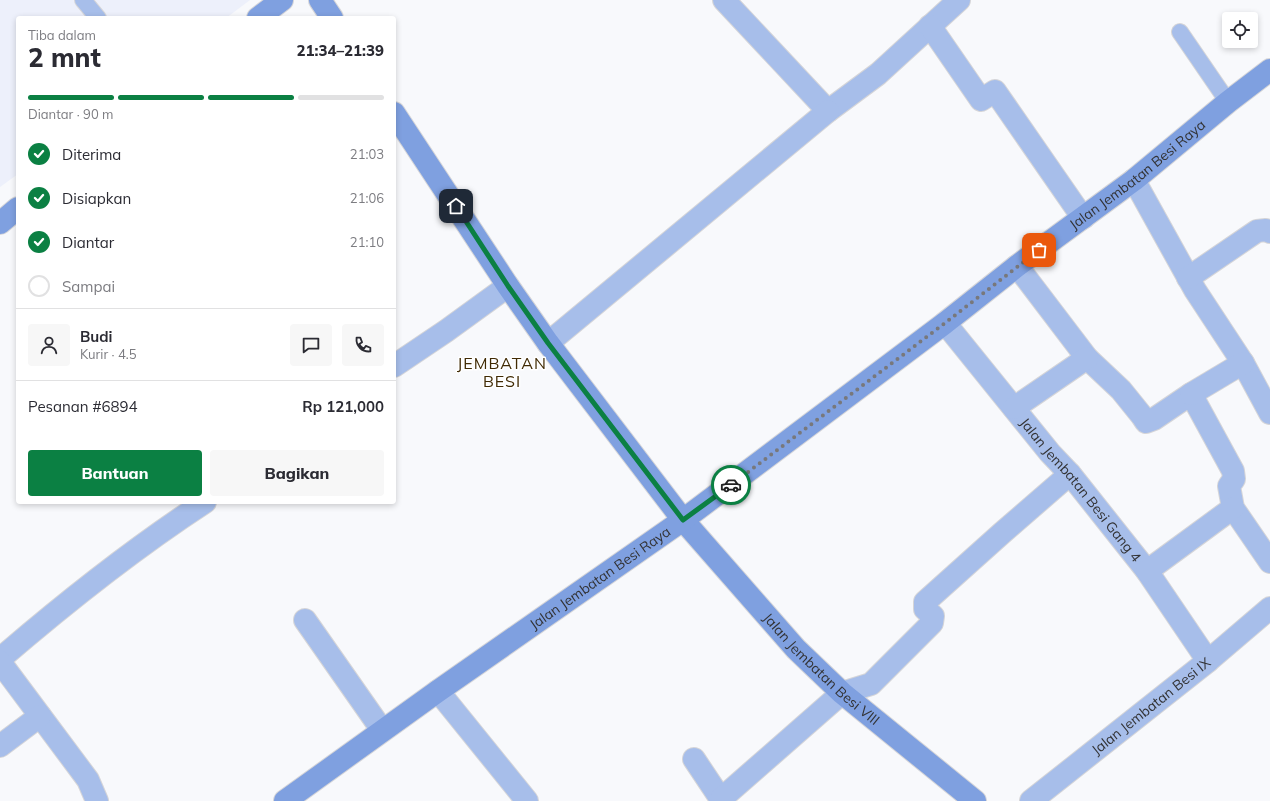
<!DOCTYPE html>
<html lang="id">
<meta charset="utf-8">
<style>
body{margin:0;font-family:Mulish,sans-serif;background:#f7f7f7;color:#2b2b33;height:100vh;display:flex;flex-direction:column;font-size:15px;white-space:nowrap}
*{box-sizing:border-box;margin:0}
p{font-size:13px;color:#7c7c81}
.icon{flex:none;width:22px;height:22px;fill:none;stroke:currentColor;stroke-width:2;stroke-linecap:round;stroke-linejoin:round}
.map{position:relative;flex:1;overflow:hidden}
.details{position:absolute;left:16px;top:16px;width:380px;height:488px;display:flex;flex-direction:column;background:#fff;border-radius:4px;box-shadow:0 2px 6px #0003}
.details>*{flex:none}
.tools{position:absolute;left:1222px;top:12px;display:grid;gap:8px}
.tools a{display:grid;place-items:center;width:36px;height:36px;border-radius:4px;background:#fff;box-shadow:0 2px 6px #0003;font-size:20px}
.pin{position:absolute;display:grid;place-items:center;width:34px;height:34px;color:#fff;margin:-17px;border-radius:8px;box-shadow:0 2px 6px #0006}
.courier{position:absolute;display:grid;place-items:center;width:40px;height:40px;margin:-20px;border:3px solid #0b8043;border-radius:50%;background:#fff;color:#222;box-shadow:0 1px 5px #0007}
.summary em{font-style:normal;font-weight:800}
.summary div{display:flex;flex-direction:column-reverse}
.summary{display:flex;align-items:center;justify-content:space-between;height:68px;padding:0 12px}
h1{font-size:26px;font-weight:800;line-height:30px}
.bar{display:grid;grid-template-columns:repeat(4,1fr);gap:6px 4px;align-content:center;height:48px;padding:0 12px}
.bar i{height:5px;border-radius:3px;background:#e1e1e2}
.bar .current{background:#0b8043}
.bar p{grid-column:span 4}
.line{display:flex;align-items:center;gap:10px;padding:0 12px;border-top:1px solid #e1e1e2}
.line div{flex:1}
.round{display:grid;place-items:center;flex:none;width:42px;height:42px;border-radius:4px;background:#f7f7f7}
ol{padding:0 12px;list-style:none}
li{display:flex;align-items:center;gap:12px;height:44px}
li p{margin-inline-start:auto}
li .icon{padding:4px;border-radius:50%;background:#0b8043;color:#fff;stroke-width:4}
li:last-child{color:#7c7c81}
li i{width:22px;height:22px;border:2px solid #e1e1e2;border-radius:50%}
.action{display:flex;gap:8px;margin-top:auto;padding:8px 12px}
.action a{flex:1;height:46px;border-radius:4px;background:#0b8043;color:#fff;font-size:16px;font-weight:800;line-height:46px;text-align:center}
.action a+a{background:#f7f7f7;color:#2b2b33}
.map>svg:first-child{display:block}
</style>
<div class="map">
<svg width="1270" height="801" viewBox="0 0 1270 801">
<rect width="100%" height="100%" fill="#f8f9fc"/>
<path fill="#edf0fb" d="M 0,0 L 250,0 L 226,18 L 18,18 L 18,174 L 0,187 Z"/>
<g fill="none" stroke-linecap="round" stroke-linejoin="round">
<g stroke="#d5d5d8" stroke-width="18">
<path id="lane" d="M 83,0 L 98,18
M 1180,32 L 1228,102"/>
</g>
<g stroke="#d5d5d8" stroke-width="24">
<g id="street">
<path d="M 724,0 L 828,111 L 878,74 L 959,0"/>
<path d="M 930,26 L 981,100 L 995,91 L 1083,218"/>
<path d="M 1134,180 L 1195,290 L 1243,363 L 1270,413"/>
<path d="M 1017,266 L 1087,358 L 1121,390 L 1142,416 L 1146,422 L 1154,419 L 1191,394 L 1233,471 L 1234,479 L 1229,486 L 1233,508 L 1270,562"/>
<path d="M 1188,278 L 1257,231 L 1266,230 L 1270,232"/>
<path id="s1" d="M 945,323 L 1050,453 L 1070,474 L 1147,571 L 1208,661"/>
<path d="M 548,343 L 828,111"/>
<path d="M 394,366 L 446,331 L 508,286"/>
<path d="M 1191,394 L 1243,363"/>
<path d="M 1014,408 L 1087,358"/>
<path d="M 1147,571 L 1233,508"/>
<path d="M 305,620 L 382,730"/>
<path d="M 0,659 C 65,603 133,549 205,502"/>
<path d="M 0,662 L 88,780 L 97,801"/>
<path d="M 438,691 L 527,801"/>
<path d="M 0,746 L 40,716"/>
<path d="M 694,759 L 722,801"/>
<path d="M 721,799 L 842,693 L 871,684 L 932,623 L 933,616 L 925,609 L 925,602 L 1002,533 L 1070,474"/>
<path id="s2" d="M 1031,801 L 1208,661 L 1270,608"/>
</g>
</g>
<g stroke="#d5d5d8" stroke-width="24">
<g id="secondary">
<path d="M 320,0 L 332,18"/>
<path d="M 258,18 L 282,0"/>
<path id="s3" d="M 394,113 L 508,286 L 548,343 L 683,520 L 796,649 L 842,693 L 975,801"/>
<path d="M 0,223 L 18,208"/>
<path id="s4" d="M 285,801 L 438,691 L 683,520 L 945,323 L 1017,266 L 1134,180 L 1228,102 L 1270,70"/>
</g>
</g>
<use href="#lane" stroke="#a7beea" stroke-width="16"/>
<use href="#street" stroke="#a7beea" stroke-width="22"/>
<use href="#secondary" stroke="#7fa0e0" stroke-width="22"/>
</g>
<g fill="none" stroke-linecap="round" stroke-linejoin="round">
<path stroke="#78787b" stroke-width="4" stroke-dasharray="0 7.2" d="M 731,485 L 945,323 L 1039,250"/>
<path stroke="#0b8043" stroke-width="5" d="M 456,206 L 508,286 L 548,343 L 683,520 L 731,485"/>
</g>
<g text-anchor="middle" stroke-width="3" stroke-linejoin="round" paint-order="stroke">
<g font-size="14" fill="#333335" stroke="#fff">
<text dy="5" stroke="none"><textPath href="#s4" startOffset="1058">Jalan Jembatan Besi Raya</textPath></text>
<text dy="5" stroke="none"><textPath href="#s1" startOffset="215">Jalan Jembatan Besi Gang 4</textPath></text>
<text dy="5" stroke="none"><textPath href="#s4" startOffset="386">Jalan Jembatan Besi Raya</textPath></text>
<text dy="5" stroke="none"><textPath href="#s3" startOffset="703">Jalan Jembatan Besi VIII</textPath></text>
<text dy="5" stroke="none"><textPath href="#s2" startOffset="153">Jalan Jembatan Besi IX</textPath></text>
</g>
<g font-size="16" letter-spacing="1" fill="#402a04" stroke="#fff">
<text x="502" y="369">JEMBATAN<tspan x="502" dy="18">BESI</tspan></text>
</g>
</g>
</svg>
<div class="tools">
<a><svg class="icon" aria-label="locate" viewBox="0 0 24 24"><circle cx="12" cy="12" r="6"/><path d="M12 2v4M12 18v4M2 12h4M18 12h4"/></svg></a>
</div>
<div class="pin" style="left:1039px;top:250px;background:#ea580c"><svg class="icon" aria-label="bag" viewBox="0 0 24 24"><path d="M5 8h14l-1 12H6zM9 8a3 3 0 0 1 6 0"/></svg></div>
<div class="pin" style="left:456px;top:206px;background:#1f2937"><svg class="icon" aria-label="home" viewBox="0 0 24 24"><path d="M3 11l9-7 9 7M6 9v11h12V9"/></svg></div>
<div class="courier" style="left:731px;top:485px"><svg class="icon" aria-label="car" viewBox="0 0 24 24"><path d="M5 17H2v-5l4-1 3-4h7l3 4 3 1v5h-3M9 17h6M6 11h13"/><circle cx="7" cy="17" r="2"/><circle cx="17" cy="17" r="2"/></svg></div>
<section class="details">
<div class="summary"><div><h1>2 mnt</h1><p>Tiba dalam</p></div><em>21:34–21:39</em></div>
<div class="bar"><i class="current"></i><i class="current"></i><i class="current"></i><i></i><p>Diantar · 90 m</p></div>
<ol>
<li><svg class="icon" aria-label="check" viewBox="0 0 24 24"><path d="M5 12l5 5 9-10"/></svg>Diterima<p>21:03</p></li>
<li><svg class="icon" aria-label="check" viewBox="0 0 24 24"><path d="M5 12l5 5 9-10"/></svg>Disiapkan<p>21:06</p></li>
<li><svg class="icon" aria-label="check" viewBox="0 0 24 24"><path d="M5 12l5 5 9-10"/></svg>Diantar<p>21:10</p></li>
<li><i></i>Sampai</li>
</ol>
<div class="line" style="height:72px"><a class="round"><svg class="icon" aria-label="person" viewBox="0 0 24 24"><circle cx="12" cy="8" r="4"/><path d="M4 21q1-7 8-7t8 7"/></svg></a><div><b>Budi</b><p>Kurir · 4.5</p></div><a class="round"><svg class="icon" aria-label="chat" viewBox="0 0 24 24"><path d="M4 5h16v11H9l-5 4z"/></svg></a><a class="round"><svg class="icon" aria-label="phone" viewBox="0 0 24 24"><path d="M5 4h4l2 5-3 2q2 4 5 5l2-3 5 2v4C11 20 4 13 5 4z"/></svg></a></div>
<div class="line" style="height:52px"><div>Pesanan #6894</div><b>Rp 121,000</b></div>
<div class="action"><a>Bantuan</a><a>Bagikan</a></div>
</section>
</div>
